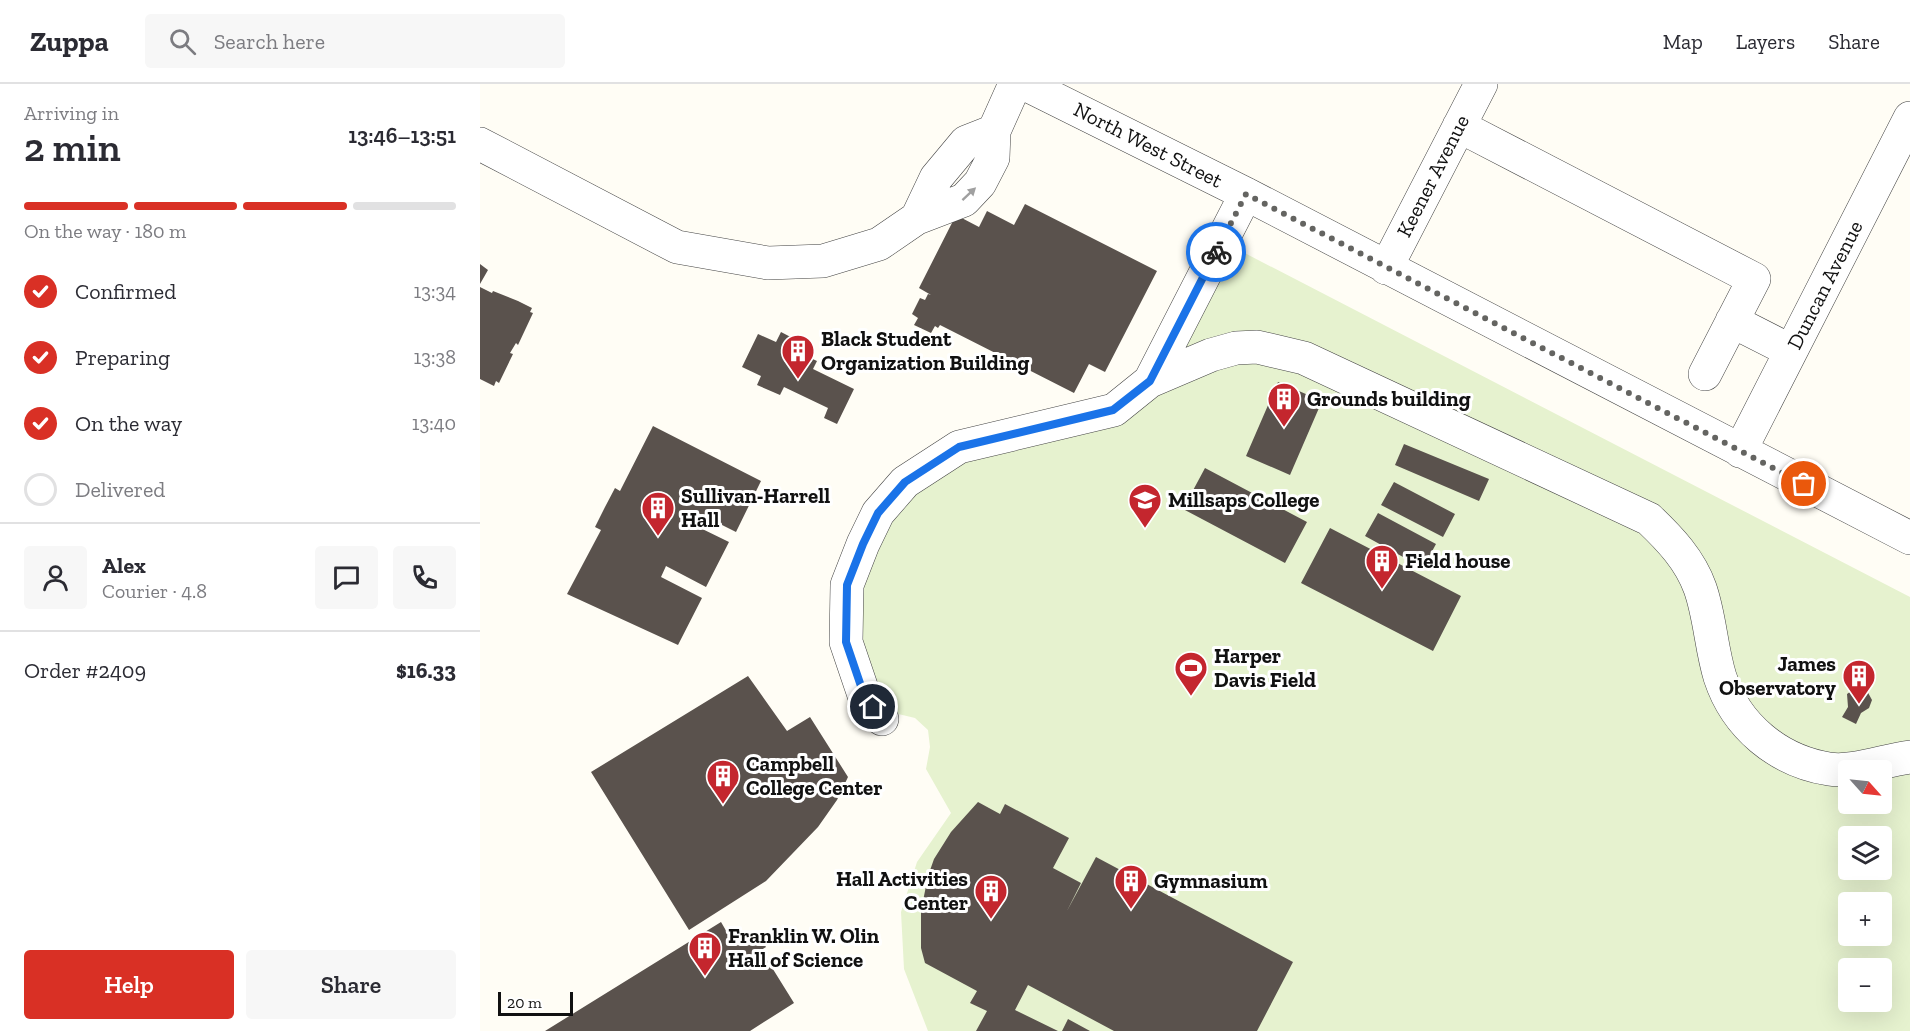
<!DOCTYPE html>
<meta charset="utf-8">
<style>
body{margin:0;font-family:"Zilla Slab",serif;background:#f7f7f7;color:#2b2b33;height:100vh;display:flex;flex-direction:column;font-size:22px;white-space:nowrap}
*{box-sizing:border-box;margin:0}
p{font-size:20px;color:#7c7c81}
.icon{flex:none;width:33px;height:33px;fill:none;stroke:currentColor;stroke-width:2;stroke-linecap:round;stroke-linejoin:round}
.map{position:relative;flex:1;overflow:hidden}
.panel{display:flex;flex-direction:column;background:#fff;width:480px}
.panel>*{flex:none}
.needle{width:39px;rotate:117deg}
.tools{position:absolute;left:1358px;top:676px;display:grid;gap:12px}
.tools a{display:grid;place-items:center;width:54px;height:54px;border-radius:6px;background:#fff;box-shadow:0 6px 24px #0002;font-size:30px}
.scale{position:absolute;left:18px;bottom:15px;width:75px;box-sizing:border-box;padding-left:6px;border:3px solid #111;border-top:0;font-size:16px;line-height:21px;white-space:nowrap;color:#111;-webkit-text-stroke:4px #fff;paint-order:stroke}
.pin{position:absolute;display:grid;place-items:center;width:51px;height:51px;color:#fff;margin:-26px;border:3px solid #fff;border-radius:50%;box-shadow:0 2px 6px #0007}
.courier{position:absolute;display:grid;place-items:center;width:60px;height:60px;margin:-30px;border:4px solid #1a73e8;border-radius:50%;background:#fff;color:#222;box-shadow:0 2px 8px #0007}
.headline em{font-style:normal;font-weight:600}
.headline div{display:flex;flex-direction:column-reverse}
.headline{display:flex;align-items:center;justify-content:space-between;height:102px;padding:0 24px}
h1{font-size:39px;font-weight:600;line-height:45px}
.bar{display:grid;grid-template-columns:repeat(4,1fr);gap:9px 6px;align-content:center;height:72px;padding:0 24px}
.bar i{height:8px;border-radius:4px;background:#e1e1e2}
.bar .active{background:#d93025}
.bar p{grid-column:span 4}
.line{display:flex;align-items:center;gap:15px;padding:0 24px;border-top:2px solid #e1e1e2}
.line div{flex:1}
.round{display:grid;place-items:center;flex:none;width:63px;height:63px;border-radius:6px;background:#f7f7f7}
ol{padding:0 24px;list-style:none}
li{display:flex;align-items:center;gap:18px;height:66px}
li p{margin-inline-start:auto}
li .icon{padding:6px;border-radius:50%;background:#d93025;color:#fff;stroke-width:4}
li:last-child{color:#7c7c81}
li i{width:33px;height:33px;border:3px solid #e1e1e2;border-radius:50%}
.action{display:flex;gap:12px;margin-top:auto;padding:12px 24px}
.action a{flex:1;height:69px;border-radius:6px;background:#d93025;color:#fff;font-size:24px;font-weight:600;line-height:69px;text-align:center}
.action a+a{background:#f7f7f7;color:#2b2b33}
header{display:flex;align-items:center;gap:36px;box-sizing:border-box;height:84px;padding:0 30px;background:#fff;border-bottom:2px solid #e1e1e2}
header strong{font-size:28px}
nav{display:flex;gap:33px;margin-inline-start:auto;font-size:21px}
.search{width:420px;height:54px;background:#f7f7f7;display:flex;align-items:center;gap:15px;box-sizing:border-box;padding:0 21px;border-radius:6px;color:#7c7c81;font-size:22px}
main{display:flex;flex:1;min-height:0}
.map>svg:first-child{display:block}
</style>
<header>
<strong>Zuppa</strong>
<div class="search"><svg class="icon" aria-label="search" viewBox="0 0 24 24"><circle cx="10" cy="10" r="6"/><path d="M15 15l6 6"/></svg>Search here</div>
<nav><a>Map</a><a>Layers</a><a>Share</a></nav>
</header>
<main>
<section class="panel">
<div class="headline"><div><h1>2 min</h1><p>Arriving in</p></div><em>13:46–13:51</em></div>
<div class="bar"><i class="active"></i><i class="active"></i><i class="active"></i><i></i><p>On the way · 180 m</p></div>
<ol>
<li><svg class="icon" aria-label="check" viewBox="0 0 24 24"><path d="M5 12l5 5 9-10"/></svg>Confirmed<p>13:34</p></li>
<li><svg class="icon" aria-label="check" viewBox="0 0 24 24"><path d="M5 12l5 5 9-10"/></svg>Preparing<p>13:38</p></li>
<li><svg class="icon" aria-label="check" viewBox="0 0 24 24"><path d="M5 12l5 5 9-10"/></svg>On the way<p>13:40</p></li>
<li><i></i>Delivered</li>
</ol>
<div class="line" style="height:108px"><a class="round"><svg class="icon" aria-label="person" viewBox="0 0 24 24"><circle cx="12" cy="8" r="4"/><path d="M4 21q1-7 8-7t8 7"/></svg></a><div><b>Alex</b><p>Courier · 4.8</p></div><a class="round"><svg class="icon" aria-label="chat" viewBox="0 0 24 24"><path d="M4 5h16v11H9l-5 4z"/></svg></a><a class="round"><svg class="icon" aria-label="phone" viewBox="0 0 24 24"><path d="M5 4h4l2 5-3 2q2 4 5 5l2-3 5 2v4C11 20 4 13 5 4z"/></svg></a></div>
<div class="line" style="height:78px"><div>Order #2409</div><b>$16.33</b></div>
<div class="action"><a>Help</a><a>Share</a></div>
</section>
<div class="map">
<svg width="1430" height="947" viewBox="0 0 1430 947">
<rect width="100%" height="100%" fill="#fffdf5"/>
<path fill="#e6f2cf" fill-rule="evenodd" d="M 755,164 L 1430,513 L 1430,947 L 448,947 L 424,885 L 421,828 L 437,778 L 471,729 L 446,685 L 450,663 L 448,646 L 435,634 L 410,628 L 392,604 L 379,554 L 380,504 L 395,464 L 432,407 L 482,372 L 628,337 ZM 1368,687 L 1401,687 L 1401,720 L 1368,720 ZM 1368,753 L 1401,753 L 1401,786 L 1368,786 ZM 1368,819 L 1401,819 L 1401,852 L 1368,852 ZM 1368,885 L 1401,885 L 1401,918 L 1368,918 Z"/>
<path fill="#5a524d" d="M 545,120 L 677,187 L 625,288 L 609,280 L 594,309 L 460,241 L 458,244 L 455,242 L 451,249 L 434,241 L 438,234 L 432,230 L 440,214 L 445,216 L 448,210 L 451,211 L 439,204 L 476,131 L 499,143 L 507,127 L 534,141 Z
M 0,180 L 8,186 L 0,200 Z
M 0,203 L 12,209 L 13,207 L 38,217 L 52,224 L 50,228 L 53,229 L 38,261 L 36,259 L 30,269 L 33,270 L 19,299 L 16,297 L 14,302 L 0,295 Z
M 301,248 L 326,261 L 320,273 L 324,271 L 337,277 L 333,285 L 374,305 L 357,340 L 344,334 L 348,324 L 304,303 L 300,311 L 277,301 L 281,292 L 262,283 L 278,250 L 296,258 Z
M 798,298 L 842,317 L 810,391 L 766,372 Z
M 173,342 L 281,397 L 256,448 L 214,427 L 208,438 L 249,458 L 226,503 L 186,482 L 181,493 L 222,514 L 198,561 L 87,510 L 121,446 L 115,443 L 125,423 L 135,404 L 140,407 Z
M 924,360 L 1009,395 L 999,417 L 915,381 Z
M 725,384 L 827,438 L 805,479 L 703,425 Z
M 914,398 L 975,430 L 963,453 L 901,421 Z
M 898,429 L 956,460 L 943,484 L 885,452 Z
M 850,444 L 981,512 L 953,567 L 821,499 Z
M 268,592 L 307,647 L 330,633 L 368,693 L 357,716 L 338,743 L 286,797 L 209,846 L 111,688 Z
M 1377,603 L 1386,605 L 1392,616 L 1389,624 L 1381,629 L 1376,640 L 1362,633 L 1368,623 L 1367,610 Z
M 498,718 L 520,730 L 525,720 L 589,754 L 573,784 L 601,799 L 587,827 L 616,773 L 813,878 L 777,947 L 634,947 L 548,901 L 535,926 L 578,947 L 496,947 L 507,927 L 490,919 L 497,907 L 445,879 L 441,864 L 441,827 L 448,792 L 454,775 L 471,748 Z
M 241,838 L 255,862 L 277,849 L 286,863 L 281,866 L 314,919 L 270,947 L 65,947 Z
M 588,935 L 610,947 L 582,947 Z"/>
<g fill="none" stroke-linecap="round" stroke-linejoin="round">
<g stroke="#444" stroke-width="34">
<path id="minor" d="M 545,0 L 766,110 L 1430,454
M 979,42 L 1274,195 L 1225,290
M 0,60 L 197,163 L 288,179 L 343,177 L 399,160 L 437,134 L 484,116 L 500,99 L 513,74 L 514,47 L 535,0
M 437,134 L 456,94 L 486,58 L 514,47
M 906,184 L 1001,0
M 1252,237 L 1311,267
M 670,297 L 766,110
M 1260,367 L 1430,34
M 402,635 L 384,611 L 366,558 L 367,501 L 383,460 L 398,429 L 425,398 L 479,363 L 634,326 L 670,297 L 731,271 L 756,264 L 777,263 L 824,274 L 1169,435 C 1190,455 1210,476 1220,504 C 1230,532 1231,564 1240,593 C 1256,642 1298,677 1349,685 C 1371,689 1406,676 1430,673"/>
</g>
<use href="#minor" stroke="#fff" stroke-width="33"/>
</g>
<defs><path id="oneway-solid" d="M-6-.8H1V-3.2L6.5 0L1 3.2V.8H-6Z" transform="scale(1.5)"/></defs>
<use fill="#a0a0a0" href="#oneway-solid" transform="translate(489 110) rotate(-43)"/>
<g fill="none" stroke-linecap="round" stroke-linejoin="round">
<path stroke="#646461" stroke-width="6" stroke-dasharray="0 10.8" d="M 736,168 L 766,110 L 1324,400"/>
<path stroke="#1a73e8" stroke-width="8" d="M 393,623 L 384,611 L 366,558 L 367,501 L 383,460 L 398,429 L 425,398 L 479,363 L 633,326 L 670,297 L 736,168"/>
</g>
<defs>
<g id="building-pin" transform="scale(1.725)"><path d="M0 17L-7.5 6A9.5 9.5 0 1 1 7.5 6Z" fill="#c4262e" stroke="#fff"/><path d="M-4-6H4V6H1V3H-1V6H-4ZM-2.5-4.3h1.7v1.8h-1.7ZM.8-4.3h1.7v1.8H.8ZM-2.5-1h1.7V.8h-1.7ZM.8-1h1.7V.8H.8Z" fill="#fff"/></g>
<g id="university-pin" transform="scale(1.725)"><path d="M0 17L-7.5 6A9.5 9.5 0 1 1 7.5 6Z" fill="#c4262e" stroke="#fff"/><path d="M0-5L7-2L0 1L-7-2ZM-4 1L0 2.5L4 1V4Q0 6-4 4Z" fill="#fff"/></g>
<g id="stadium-pin" transform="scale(1.725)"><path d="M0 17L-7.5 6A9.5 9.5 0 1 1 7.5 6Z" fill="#c4262e" stroke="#fff"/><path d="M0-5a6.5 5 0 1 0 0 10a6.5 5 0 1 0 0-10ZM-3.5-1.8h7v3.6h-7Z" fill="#fff"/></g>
</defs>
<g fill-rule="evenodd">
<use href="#building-pin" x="318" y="267"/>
<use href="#building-pin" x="804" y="315"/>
<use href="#university-pin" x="665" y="416"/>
<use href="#building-pin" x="178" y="424"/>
<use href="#building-pin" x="902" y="477"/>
<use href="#stadium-pin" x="711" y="584"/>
<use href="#building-pin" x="1379" y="592"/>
<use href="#building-pin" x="243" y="692"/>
<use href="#building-pin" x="651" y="797"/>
<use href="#building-pin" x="511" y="807"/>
<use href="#building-pin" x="225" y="864"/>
</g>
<g text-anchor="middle" stroke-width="6" stroke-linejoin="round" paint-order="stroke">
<g font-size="21" fill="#111" stroke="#fff">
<text transform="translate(668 61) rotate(27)" y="7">North West Street</text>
<text transform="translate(953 92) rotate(-63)" y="7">Keener Avenue</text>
<text transform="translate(1345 201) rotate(-63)" y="7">Duncan Avenue</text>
</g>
<g font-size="21" font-weight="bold" fill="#111" stroke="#fff" text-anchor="start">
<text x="341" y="262">Black Student<tspan x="341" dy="24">Organization Building</tspan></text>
<text x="827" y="322">Grounds building</text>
<text x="201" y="419">Sullivan-Harrell<tspan x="201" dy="24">Hall</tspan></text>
<text x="688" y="423">Millsaps College</text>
<text x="925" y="484">Field house</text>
<text x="734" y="579">Harper<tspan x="734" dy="24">Davis Field</tspan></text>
<text x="1356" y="587" text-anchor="end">James<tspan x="1356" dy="24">Observatory</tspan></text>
<text x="266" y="687">Campbell<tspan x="266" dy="24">College Center</tspan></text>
<text x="488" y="802" text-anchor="end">Hall Activities<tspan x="488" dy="24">Center</tspan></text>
<text x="674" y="804">Gymnasium</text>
<text x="248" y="859">Franklin W. Olin<tspan x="248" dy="24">Hall of Science</tspan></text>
</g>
</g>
</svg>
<div class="tools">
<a><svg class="needle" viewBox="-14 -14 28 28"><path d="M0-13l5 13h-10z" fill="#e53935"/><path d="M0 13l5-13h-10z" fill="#7c7c81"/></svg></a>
<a><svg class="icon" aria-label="layers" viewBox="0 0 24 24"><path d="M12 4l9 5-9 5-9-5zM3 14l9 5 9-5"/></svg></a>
<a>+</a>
<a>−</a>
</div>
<div class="scale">20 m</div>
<div class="pin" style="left:1324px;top:400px;background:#ea580c"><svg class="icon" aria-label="bag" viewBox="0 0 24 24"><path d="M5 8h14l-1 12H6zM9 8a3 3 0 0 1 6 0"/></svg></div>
<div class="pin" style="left:393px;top:623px;background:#1f2937"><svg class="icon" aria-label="home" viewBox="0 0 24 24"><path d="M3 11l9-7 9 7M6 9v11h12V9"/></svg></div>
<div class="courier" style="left:736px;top:168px"><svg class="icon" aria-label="bike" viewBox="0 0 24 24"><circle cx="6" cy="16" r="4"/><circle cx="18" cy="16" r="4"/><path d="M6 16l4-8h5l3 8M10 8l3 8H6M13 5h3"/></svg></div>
</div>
</main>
